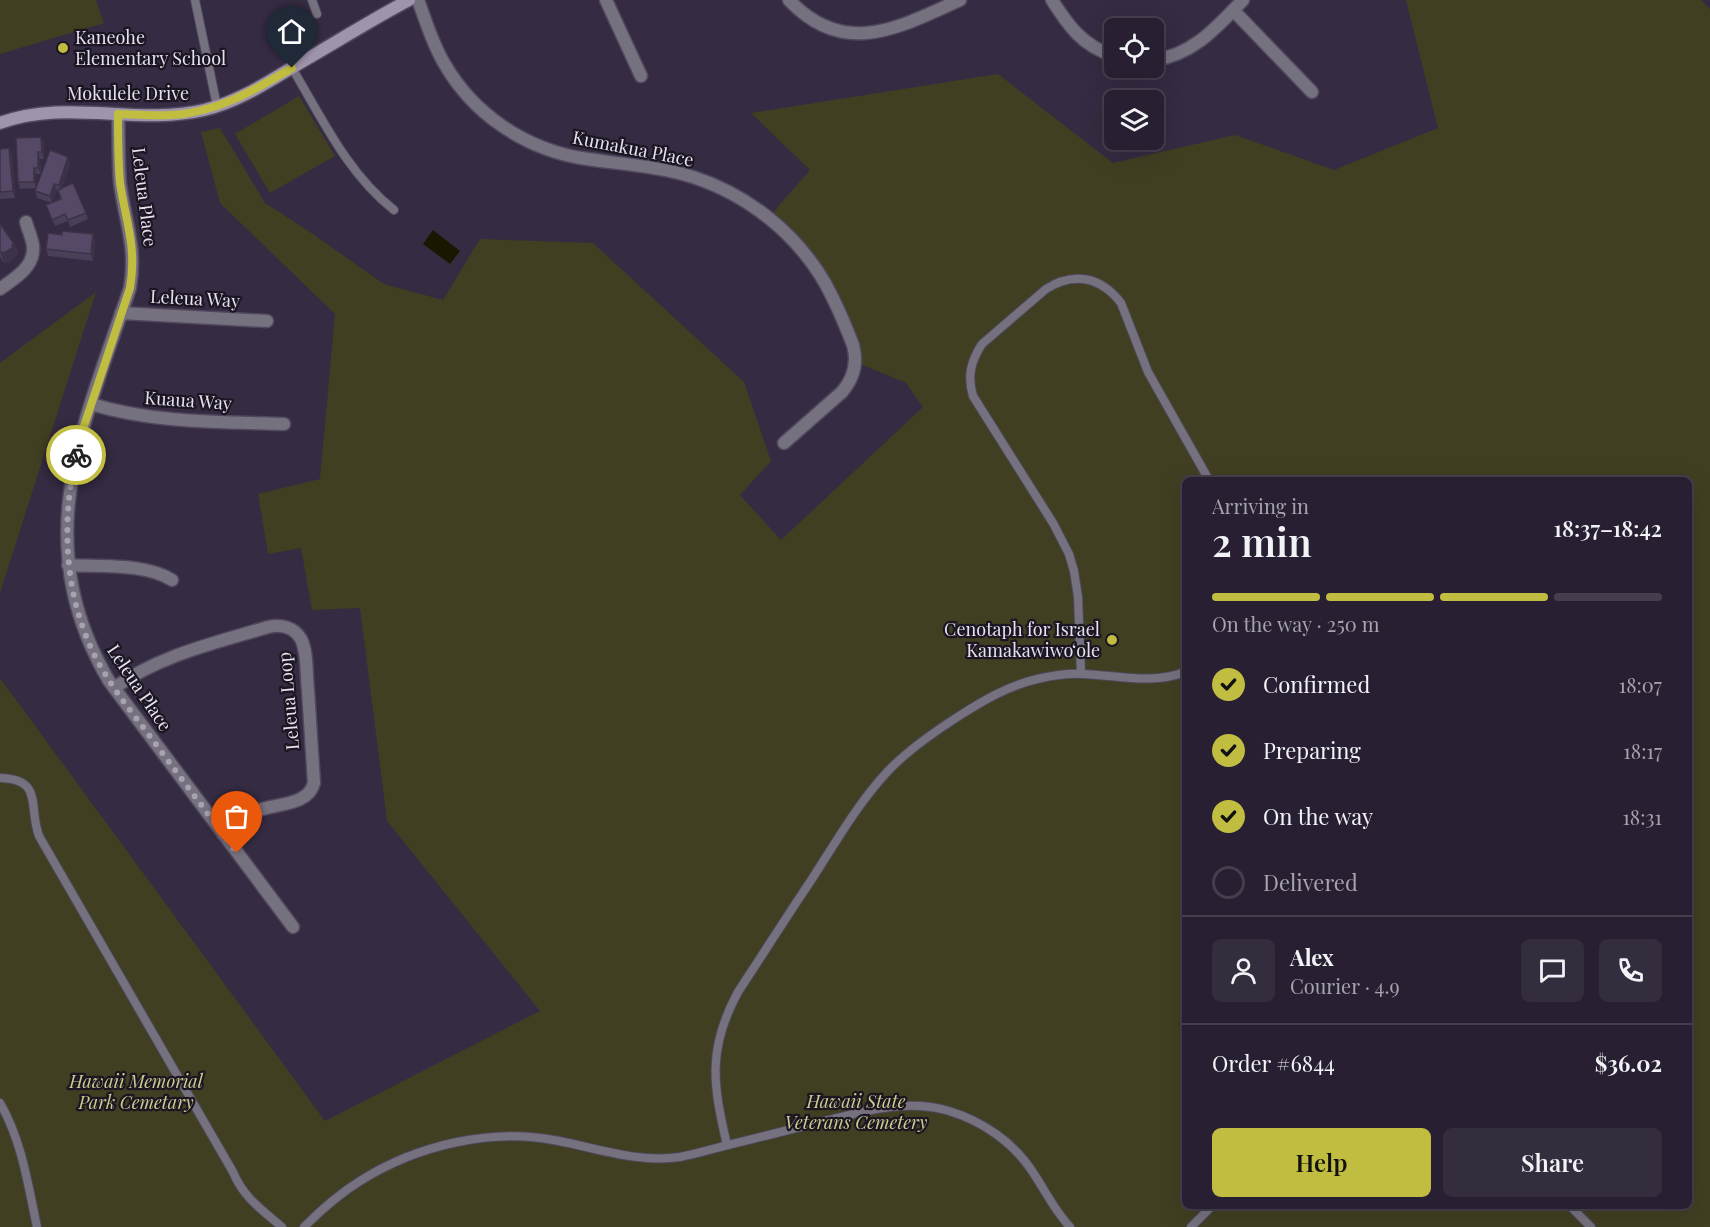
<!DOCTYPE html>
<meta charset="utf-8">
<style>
body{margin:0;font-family:"Playfair Display",serif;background:#342d3e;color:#f1f3f6;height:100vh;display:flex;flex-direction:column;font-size:22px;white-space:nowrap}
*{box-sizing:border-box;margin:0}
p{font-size:20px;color:#a5a3ac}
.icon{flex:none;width:33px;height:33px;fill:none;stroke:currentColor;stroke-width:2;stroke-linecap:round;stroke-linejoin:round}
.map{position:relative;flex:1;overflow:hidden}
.details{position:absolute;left:1182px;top:477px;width:510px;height:732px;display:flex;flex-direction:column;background:#282032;border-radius:9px;box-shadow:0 6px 24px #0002,0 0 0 2px #443e4d}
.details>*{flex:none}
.buttons{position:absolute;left:1104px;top:18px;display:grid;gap:12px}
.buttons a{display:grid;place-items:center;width:60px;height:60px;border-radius:9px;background:#282032;box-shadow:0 6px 24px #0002,0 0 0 2px #443e4d;font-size:30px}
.pin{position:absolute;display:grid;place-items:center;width:51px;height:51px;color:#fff;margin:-62px -26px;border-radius:50% 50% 50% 0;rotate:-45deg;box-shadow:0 0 6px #0007}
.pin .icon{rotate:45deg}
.courier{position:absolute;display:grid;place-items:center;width:60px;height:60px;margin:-30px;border:4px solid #c1bd40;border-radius:50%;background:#fff;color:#222;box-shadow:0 2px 8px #0007}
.summary em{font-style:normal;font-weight:600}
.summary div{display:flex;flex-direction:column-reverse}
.summary{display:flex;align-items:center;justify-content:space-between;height:102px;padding:0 30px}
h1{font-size:39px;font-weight:600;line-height:45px}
.bar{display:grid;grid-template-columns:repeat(4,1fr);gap:9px 6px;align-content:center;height:72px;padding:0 30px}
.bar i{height:8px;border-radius:4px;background:#443e4d}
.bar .current{background:#c1bd40}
.bar p{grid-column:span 4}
.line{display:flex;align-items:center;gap:15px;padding:0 30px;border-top:2px solid #443e4d}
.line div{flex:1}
.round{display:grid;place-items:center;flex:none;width:63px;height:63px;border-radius:9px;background:#342d3e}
ol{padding:0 30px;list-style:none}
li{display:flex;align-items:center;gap:18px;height:66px}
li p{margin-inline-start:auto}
li .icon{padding:6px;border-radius:50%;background:#c1bd40;color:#111;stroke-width:4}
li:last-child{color:#a5a3ac}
li i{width:33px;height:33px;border:3px solid #443e4d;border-radius:50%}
.button{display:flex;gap:12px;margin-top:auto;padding:12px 30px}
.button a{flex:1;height:69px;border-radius:9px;background:#c1bd40;color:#111;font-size:24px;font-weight:600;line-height:69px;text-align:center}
.button a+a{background:#342d3e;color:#f1f3f6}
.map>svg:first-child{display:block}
</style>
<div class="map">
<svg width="1710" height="1227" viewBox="0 0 1710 1227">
<rect width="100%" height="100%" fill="#352b42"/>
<path fill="#403f22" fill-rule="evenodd" d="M 0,0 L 96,0 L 104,23 L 0,54 Z
M 1406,0 L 1701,0 L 1710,9 L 1710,1227 L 0,1227 L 0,678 L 325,1121 L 540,1011 L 387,821 L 360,608 L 312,610 L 301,548 L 268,554 L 258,494 L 320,479 L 335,314 L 220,203 L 201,132 L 220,128 L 265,203 L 307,230 L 384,284 L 443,300 L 480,239 L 593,243 L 744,382 L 771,461 L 740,495 L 781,540 L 923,407 L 906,383 L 853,361 L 814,258 L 769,217 L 810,170 L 751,113 L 998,74 L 1113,163 L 1235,135 L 1334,170 L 1438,128 ZM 1185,480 L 1689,480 L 1689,1206 L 1185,1206 Z
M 299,96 L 335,156 L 270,193 L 235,134 Z
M 96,292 L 0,593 L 0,363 Z"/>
<path fill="#191700" d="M 433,230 L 460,251 L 450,264 L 423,244 Z"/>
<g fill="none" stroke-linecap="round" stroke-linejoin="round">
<g stroke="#51485e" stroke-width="10">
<path id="lane" d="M 195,0 L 217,106
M 312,0 L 317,14
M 292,68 C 322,118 347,173 394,210
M 1081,674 L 1078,597 L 1074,571 L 1069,554 L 1053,523 L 973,396 C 967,376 971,361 982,344 L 1046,289 C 1074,271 1101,277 1121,303 L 1148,372 L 1209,480
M 0,778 C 44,779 28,807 39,836 L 233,1172 C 243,1197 262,1210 282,1227
M 0,1103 C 22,1141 28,1185 37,1227
M 727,1145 C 713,1085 707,1049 738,992 C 763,954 787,916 812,879 C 836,842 858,803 888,771 C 909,749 934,732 959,716 C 984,700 1008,686 1037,679 C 1051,676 1067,673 1082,674 C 1117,675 1151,685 1185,672
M 1570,1206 L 1591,1227
M 304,1227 C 321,1210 339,1194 360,1181 C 417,1145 493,1127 559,1141 C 600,1149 638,1163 680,1157 C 696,1154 712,1149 728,1145 C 762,1137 795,1128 829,1120 C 869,1110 908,1099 949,1111 C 982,1121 1013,1142 1032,1171 C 1045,1190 1054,1210 1070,1227
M 1191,1227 L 1212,1206"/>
</g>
<g stroke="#51485e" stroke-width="15">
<path id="street" d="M 418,0 C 426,21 432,43 444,63 C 473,114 524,148 581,158 C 618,164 658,166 693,177 C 748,195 796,233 825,283 C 836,303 845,324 853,345 C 858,363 854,378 842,392 L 784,443
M 606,0 L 641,76
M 789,0 C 845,59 899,27 960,0
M 1052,0 C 1069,27 1083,46 1114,56
M 1233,10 L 1312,92
M 1154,60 C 1193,55 1217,27 1243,0
M 118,114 C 119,136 118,160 120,183 C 125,222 137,247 130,288 C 83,427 27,541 109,681 L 293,927
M 0,289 C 15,278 35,267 33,246 C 32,238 28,230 26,222
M 121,313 L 267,321
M 91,404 C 153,423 219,422 284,424
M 68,565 C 101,567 145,563 172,580
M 114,688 C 160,655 215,643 268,627 C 281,624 294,627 301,639 C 308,653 306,674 308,690 C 310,721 312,752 314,783 C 308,807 273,803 254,812 C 243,818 233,827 223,834"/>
</g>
<g stroke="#51485e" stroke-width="15">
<path id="secondary" d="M 0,123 C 66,98 137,126 204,110 C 238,102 268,82 298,64 C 335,43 371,20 409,0"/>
</g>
<use href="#lane" stroke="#76717f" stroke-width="8"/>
<use href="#street" stroke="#76717f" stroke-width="12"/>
<use href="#secondary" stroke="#9e94ab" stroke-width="12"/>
</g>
<path fill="#4a3f59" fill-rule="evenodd" d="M 41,137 L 44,144 L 44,159 L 40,159 L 41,174 L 36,174 L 36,187 L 70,164 L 62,188 L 86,213 L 88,219 L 70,227 L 68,221 L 55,226 L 46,205 L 52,203 L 37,198 L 35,191 L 36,188 L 20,189 L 18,182 ZM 57,190 L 61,199 L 52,202 Z
M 9,148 L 12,154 L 15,198 L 0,199 L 0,149 Z
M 0,224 L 14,244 L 18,253 L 16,255 L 17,256 L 8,263 L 7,262 L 4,263 L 0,257 Z
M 93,234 L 95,241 L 93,261 L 48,256 L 46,249 L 62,235 Z"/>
<path fill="#3c3348" d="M 41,137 L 44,144 L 44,159 L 42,152 Z
M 9,148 L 12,154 L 15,198 L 13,191 Z
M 38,152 L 40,159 L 41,174 L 38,168 Z
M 68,157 L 70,164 L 61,192 L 59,185 Z
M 34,168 L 36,174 L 36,188 L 34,182 Z
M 54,184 L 57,190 L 52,203 L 50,196 Z
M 93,234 L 95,241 L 93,261 L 91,254 Z
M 14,244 L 18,253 L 16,255 L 17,256 L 8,263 L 4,253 Z
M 3,252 L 7,262 L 4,263 L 1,253 Z"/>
<path fill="#564967" stroke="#3c3348" stroke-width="1.5" d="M 41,137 L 42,152 L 38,152 L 38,168 L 34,168 L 34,182 L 18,182 L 16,138 Z
M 9,148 L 13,191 L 0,192 L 0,149 Z
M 50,150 L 68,157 L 59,185 L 54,184 L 50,196 L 35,191 Z
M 73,183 L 86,213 L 68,220 L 65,214 L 52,220 L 46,205 L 61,199 L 58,190 Z
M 0,224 L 14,244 L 12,245 L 13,247 L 4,253 L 3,252 L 1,253 L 0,252 Z
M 62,231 L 93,234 L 91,254 L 46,249 L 48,233 L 62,235 Z"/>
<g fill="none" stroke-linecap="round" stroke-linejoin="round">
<path stroke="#a8a1b2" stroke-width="6" stroke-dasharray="0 10.8" d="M 76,455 C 61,524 64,597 97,660 C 113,690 135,716 155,743 C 182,780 210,816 237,853"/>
<path stroke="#c1bd40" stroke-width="8" d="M 76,455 L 84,426 L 130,288 C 137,247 126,222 120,183 C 118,160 118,136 118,114 C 135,114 153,116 170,115 C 216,113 253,91 292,68"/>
</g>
<g fill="#c1bd40" stroke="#1b1621" stroke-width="2">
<circle cx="63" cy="48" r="6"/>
<circle cx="1112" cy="640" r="6"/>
</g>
<g text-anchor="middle" stroke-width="4.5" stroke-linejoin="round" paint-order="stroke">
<g font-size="18" fill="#e6e0ef" stroke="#1b1621" text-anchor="start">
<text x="75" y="44">Kaneohe<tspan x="75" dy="21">Elementary School</tspan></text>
<text x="1100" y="636" text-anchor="end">Cenotaph for Israel<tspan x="1100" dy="21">Kamakawiwoʻole</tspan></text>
</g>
<g font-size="18" fill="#e6e0ef" stroke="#1b1621">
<text x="128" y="100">Mokulele Drive</text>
<text transform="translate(633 149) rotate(11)" y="6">Kumakua Place</text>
<text transform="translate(144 197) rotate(83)" y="6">Leleua Place</text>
<text transform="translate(195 299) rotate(3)" y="6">Leleua Way</text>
<text transform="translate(188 401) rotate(4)" y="6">Kuaua Way</text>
<text transform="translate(139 688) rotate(56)" y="6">Leleua Place</text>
<text transform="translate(289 701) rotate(-95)" y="6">Leleua Loop</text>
</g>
<g font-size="18" font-style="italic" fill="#cdcc8f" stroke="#1b1621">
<text x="136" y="1088">Hawaii Memorial<tspan x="136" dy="21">Park Cemetary</tspan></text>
<text x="856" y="1108">Hawaii State<tspan x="856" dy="21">Veterans Cemetery</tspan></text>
</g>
</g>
</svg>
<div class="buttons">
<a><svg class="icon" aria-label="locate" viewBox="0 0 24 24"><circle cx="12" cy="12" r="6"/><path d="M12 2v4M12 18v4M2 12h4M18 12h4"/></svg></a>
<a><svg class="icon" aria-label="layers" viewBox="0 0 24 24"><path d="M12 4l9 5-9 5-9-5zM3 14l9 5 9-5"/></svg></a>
</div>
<div class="pin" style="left:237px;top:853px;background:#ea580c"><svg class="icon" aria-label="bag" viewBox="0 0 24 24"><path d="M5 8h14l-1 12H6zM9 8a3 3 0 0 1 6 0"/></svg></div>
<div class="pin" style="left:292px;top:68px;background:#1f2937"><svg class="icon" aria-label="home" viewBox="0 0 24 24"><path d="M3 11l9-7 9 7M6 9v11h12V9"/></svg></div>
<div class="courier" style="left:76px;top:455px"><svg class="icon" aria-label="bike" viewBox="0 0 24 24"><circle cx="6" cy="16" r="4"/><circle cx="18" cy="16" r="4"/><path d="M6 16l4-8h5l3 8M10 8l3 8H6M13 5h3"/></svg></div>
<section class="details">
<div class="summary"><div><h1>2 min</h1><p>Arriving in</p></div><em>18:37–18:42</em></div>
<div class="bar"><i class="current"></i><i class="current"></i><i class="current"></i><i></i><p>On the way · 250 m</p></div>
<ol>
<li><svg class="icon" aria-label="check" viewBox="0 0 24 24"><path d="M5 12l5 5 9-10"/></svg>Confirmed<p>18:07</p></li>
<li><svg class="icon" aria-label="check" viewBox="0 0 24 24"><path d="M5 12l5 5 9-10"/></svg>Preparing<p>18:17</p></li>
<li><svg class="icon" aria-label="check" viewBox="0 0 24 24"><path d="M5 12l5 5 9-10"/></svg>On the way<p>18:31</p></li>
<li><i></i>Delivered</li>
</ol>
<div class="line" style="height:108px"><a class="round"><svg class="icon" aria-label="person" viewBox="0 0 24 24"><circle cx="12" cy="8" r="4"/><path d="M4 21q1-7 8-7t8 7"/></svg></a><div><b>Alex</b><p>Courier · 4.9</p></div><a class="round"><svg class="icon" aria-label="chat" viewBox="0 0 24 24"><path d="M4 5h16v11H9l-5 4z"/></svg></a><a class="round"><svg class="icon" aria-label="phone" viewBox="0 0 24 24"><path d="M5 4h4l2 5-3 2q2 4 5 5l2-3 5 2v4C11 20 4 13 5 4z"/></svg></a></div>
<div class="line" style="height:78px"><div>Order #6844</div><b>$36.02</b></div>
<div class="button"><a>Help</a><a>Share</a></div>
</section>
</div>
